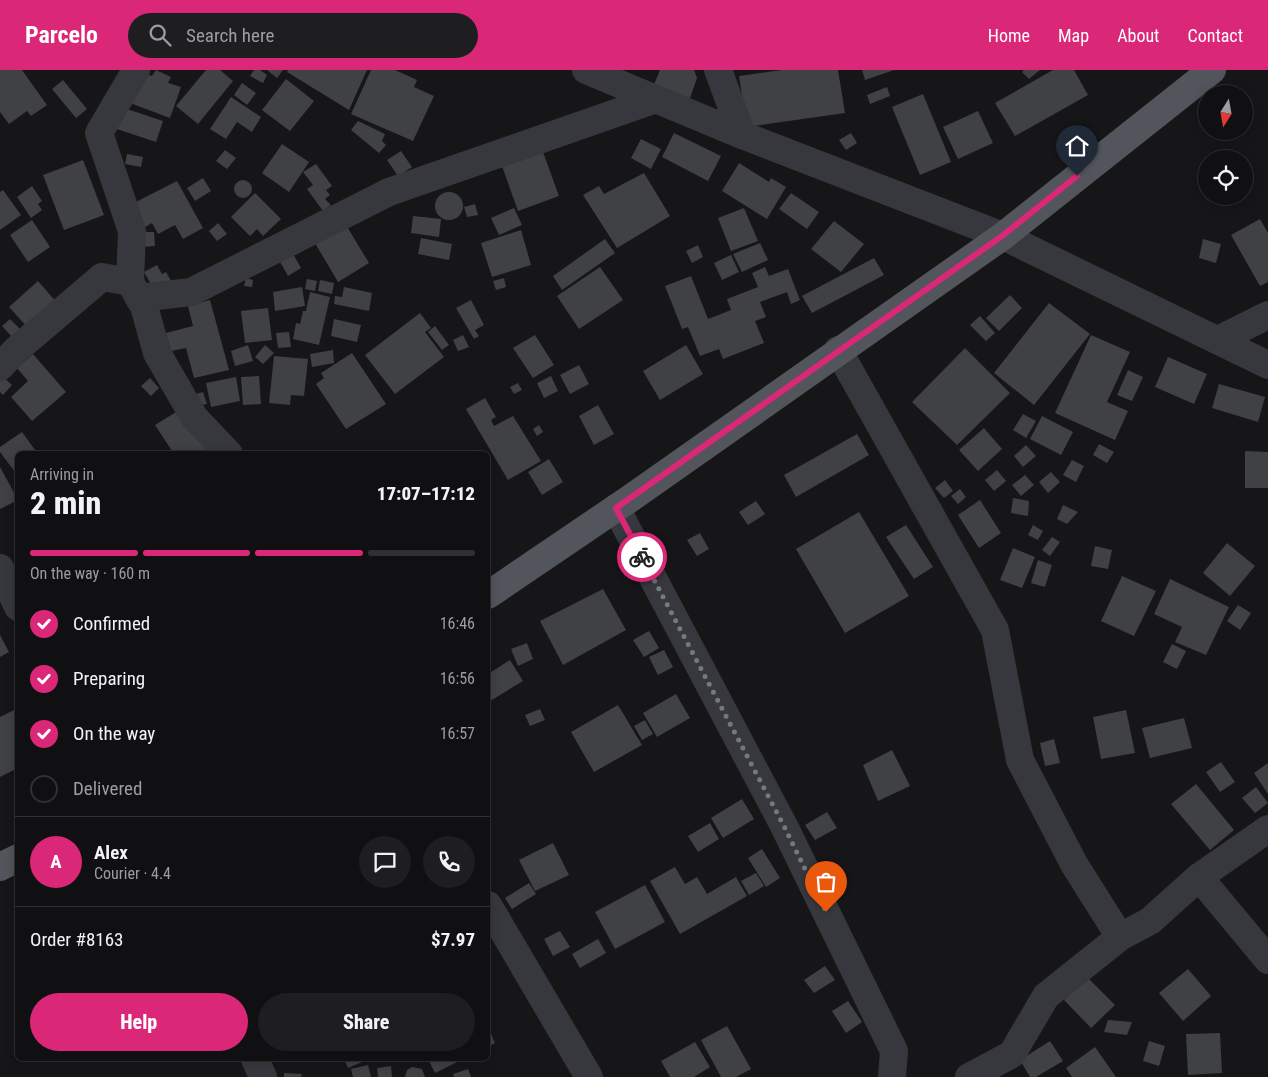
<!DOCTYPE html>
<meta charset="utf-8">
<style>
body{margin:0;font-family:"Roboto Condensed",sans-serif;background:#1e1e20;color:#f1f3f6;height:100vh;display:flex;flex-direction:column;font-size:19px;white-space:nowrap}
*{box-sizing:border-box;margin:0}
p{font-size:16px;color:#9c9d9f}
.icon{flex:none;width:28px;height:28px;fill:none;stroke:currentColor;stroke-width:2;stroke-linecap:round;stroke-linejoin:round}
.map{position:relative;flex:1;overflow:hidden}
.panel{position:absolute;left:15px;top:381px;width:475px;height:610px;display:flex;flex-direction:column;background:#101012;border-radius:8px;box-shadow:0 2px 12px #0003,0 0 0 1px #303032}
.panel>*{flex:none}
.needle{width:32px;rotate:191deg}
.controls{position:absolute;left:1198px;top:15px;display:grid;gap:10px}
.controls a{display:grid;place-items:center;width:55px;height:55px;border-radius:50%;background:#101012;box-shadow:0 2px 12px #0003,0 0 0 1px #303032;font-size:25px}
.pin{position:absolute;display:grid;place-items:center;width:42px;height:42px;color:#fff;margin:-51px -21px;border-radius:50% 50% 50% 0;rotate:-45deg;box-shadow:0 0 5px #0007}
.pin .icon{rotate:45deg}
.courier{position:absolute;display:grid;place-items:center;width:50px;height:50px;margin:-25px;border:4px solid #db2777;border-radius:50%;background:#fff;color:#222;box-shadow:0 1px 6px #0007}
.head em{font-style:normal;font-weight:800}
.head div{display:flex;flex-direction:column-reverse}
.head{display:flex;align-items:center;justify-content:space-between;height:85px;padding:0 15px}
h1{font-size:32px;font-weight:800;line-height:38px}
.bar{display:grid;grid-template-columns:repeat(4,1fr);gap:8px 5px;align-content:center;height:60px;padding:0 15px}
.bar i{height:6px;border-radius:4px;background:#303032}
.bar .current{background:#db2777}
.bar p{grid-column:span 4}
.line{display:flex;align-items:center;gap:12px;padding:0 15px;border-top:1px solid #303032}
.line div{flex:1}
.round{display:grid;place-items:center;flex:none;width:52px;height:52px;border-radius:26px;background:#1e1e20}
ol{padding:0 15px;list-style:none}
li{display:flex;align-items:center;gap:15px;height:55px}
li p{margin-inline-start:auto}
li .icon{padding:5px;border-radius:50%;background:#db2777;color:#fff;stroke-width:4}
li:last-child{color:#9c9d9f}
li i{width:28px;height:28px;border:2px solid #303032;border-radius:50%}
.cta{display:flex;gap:10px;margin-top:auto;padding:10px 15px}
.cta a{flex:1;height:58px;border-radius:30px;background:#db2777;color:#fff;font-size:20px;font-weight:800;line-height:58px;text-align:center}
.cta a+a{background:#1e1e20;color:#f1f3f6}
header{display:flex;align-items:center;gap:30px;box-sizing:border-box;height:70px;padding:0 25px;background:#db2777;color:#fff}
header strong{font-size:24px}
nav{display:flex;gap:28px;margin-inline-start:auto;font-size:18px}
.search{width:350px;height:45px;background:#1e1e20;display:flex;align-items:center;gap:12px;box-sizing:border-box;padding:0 18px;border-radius:28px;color:#9c9d9f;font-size:19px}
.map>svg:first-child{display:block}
</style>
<header>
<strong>Parcelo</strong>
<div class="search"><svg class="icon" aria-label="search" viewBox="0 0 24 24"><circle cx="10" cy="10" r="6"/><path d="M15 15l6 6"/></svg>Search here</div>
<nav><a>Home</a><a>Map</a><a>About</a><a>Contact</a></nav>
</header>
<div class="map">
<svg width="1268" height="1007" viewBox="0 0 1268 1007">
<rect width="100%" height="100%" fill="#161618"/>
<path fill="#404145" d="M 0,0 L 22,0 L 47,35 L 31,46 L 27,41 L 9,54 L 0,42 Z
M 156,0 L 171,7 L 168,13 L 181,17 L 170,48 L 130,33 L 142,3 L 152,6 Z
M 206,0 L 220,0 L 233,11 L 198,54 L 176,36 Z
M 254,0 L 260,0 L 267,5 L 263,13 L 250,6 Z
M 267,0 L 283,0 L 277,8 Z
M 288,0 L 367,0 L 349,40 L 287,2 Z
M 371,0 L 395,0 L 417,10 L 414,17 L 434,26 L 413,71 L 351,44 Z
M 660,0 L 694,0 L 697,8 L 689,31 L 653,17 Z
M 782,0 L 838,0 L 845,43 L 747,57 L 739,6 Z
M 862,0 L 894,0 L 865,10 Z
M 1024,0 L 1040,0 L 1029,9 L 1022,2 Z
M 1053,0 L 1074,0 L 1088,25 L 1015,66 L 995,33 Z
M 286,9 L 314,31 L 290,61 L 262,40 Z
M 63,10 L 87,39 L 76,48 L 52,19 Z
M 242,13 L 256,23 L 247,35 L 234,25 Z
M 887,17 L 890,26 L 870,34 L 867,25 Z
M 923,24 L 951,92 L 920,105 L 892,37 Z
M 231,27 L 261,47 L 252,62 L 237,52 L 226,69 L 210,59 Z
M 124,38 L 163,51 L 156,72 L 117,59 Z
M 978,41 L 993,73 L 958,89 L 943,57 Z
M 358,51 L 385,64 L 382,71 L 386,75 L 379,83 L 351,60 Z
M 674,63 L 721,86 L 708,111 L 662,87 Z
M 851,63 L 857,73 L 846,80 L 839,70 Z
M 641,69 L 661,79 L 651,99 L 631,88 Z
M 282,74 L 309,92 L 289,122 L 262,103 Z
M 225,80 L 236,88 L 227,99 L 216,91 Z
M 401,81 L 412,97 L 398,106 L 387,90 Z
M 543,82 L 559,126 L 518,141 L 502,96 Z
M 127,84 L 143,87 L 141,97 L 125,94 Z
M 83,90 L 104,145 L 64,160 L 43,105 Z
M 739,93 L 769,112 L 771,108 L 786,117 L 767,149 L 722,121 Z
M 316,94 L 332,116 L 326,120 L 330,125 L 325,129 L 331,135 L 323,141 L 307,119 L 313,115 L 303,102 Z
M 644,103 L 670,146 L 617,178 L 583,125 L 599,116 L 604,124 Z
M 203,108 L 211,121 L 195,131 L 187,118 Z
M234 119a9 9 0 1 1 18 0a9 9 0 1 1-18 0Z
M 177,111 L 203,158 L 183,169 L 175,155 L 158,164 L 152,153 L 140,160 L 128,136 Z
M 32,116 L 42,131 L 38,134 L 42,140 L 31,148 L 17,127 Z
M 3,120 L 21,145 L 0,160 L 0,122 Z
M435 136a14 14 0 1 1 28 0a14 14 0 1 1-28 0Z
M 255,123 L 281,149 L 263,166 L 257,159 L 250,166 L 231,147 Z
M 791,123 L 819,142 L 807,159 L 779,139 Z
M 475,134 L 478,145 L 467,147 L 464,137 Z
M 514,138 L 522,155 L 499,165 L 491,148 Z
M 744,138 L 758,171 L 731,181 L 718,148 Z
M 413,146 L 441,149 L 439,167 L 411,163 Z
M 1260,149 L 1268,163 L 1268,212 L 1260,216 L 1231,165 Z
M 32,150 L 50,177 L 28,192 L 10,165 Z
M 834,151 L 864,174 L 841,202 L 811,179 Z
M 218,153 L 227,164 L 217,171 L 209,161 Z
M 346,155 L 369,193 L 338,212 L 315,173 Z
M 521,160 L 531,195 L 492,207 L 481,173 Z
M 140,162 L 154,162 L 155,176 L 140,177 Z
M 421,168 L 452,174 L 449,190 L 418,184 Z
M 605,169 L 615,183 L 562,220 L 553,206 Z
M 1203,169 L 1221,174 L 1216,193 L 1199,188 Z
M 760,173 L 768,190 L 742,202 L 733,184 Z
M 698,175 L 703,187 L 692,193 L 686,181 Z
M 292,182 L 301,198 L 288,206 L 279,190 Z
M 731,185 L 739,202 L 722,210 L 714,193 Z
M 874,188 L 884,205 L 812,243 L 802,226 Z
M 157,195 L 162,204 L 166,202 L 174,216 L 157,225 L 144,202 Z
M 600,197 L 623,230 L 579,259 L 557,226 Z
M 765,197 L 769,206 L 788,199 L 800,230 L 791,234 L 787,222 L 760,232 L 766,247 L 755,251 L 764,273 L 723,289 L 719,279 L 700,286 L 688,257 L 682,259 L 665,216 L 691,206 L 708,249 L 731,240 L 727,229 L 758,217 L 752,203 Z
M 246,208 L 253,210 L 252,217 L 244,216 Z
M 504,208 L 506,217 L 496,220 L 493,211 Z
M 307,209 L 317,211 L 315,221 L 305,219 Z
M 320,210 L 334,213 L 332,224 L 318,221 Z
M 38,211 L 58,234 L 29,259 L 9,237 Z
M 302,217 L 305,236 L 275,241 L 273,222 Z
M 344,217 L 372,223 L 369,241 L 334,234 L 335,226 L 342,227 Z
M 310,222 L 330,227 L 319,275 L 293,269 L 296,253 L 300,254 L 303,241 L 306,241 Z
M 1010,225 L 1022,238 L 999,261 L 986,248 Z
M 210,230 L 229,300 L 194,308 L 186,278 L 171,281 L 166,263 L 193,256 L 188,236 Z
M 471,230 L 484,255 L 475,260 L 479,266 L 474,269 L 456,238 Z
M 1049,233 L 1090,264 L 1034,335 L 994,303 Z
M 268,238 L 272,270 L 245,273 L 241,241 Z
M 420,243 L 431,258 L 425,262 L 444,287 L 395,324 L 365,285 Z
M 980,246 L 995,263 L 986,271 L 970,255 Z
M 10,249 L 21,260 L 13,268 L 2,256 Z
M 334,249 L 361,255 L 357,272 L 331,266 Z
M 435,256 L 449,275 L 442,280 L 428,262 Z
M 289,262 L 291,277 L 278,278 L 276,263 Z
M 463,265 L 469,277 L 458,281 L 453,270 Z
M 535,265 L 554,295 L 533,308 L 513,278 Z
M 1091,265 L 1130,282 L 1107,332 L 1128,341 L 1115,370 L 1055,343 Z
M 248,275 L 253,291 L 235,296 L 231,281 Z
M 265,275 L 274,283 L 263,294 L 255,287 Z
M 686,275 L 703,304 L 660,330 L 643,301 Z
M 965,278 L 1010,323 L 957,375 L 912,332 Z
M 333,280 L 334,293 L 312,297 L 310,284 Z
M 352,283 L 386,334 L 346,359 L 316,314 L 324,308 L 321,303 Z
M 33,284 L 66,322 L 32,351 L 11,327 L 28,311 L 17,298 Z
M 274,286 L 308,289 L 304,326 L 291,325 L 290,335 L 269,333 Z
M 1168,287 L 1207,304 L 1194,334 L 1155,317 Z
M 579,295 L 589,314 L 570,324 L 560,305 Z
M 1128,300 L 1143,307 L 1132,331 L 1117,325 Z
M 0,304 L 12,315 L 3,325 L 0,322 Z
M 259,306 L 261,334 L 243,335 L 241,307 Z
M 551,306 L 558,321 L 544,328 L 537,313 Z
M 236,307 L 240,331 L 211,337 L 206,313 Z
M 150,308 L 159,318 L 151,326 L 141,316 Z
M 518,313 L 522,320 L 514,324 L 510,317 Z
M 1219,314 L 1265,327 L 1258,352 L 1212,338 Z
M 203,322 L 207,334 L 196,336 L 193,325 Z
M 485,328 L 496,347 L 491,350 L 494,356 L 513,346 L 541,391 L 508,410 L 466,339 Z
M 598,335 L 614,364 L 594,375 L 579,346 Z
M 181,339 L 207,378 L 199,384 L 174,384 L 155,355 Z
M 1023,344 L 1036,351 L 1026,368 L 1013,360 Z
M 1042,346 L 1073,362 L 1061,385 L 1030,369 Z
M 539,355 L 543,362 L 537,366 L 533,359 Z
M 984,358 L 1002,379 L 978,401 L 959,380 Z
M 22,362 L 38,384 L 18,384 L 18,406 L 0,382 L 0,377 Z
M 857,364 L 869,385 L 796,427 L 784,405 Z
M 1099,374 L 1114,382 L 1107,393 L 1093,385 Z
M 1026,375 L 1036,386 L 1023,397 L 1014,386 Z
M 1245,381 L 1268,382 L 1268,418 L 1245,418 Z
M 549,389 L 563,412 L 542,425 L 528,402 Z
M 1072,390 L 1084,396 L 1076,412 L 1063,405 Z
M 0,397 L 18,430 L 0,439 Z
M 997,400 L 1006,411 L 994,421 L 985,410 Z
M 1051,402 L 1060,412 L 1048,423 L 1039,412 Z
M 1025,405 L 1034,415 L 1021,426 L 1012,415 Z
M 945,410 L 953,421 L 944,428 L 935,418 Z
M 960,419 L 966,427 L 958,434 L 951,426 Z
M 1013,428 L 1029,431 L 1028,446 L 1011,443 Z
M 980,430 L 1001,463 L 979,478 L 958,445 Z
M 756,431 L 765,444 L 748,455 L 739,442 Z
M 1063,435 L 1078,442 L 1067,454 L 1057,449 Z
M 859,442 L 909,526 L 845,563 L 796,479 Z
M 906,455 L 933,497 L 914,509 L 886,467 Z
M 1033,455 L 1043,461 L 1038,470 L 1028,465 Z
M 700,463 L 709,479 L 697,486 L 687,470 Z
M 1052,467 L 1060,472 L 1050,486 L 1042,480 Z
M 1227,473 L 1255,496 L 1230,526 L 1203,503 Z
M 1095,476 L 1112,480 L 1108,499 L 1091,496 Z
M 1013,478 L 1035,487 L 1022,518 L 1000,510 Z
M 1038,490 L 1052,495 L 1045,517 L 1031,513 Z
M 1122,506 L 1156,521 L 1134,566 L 1101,551 Z
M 1170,509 L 1229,537 L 1206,585 L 1175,572 L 1182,557 L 1154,544 Z
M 603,519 L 626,560 L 563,595 L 540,551 Z
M 1238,535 L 1251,543 L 1240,560 L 1227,551 Z
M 649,561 L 659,578 L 644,587 L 633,570 Z
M 0,565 L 9,582 L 0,587 Z
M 527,573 L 533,589 L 518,596 L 511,579 Z
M 1172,574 L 1186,581 L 1177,599 L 1163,592 Z
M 664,580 L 673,597 L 658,605 L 649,587 Z
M 510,590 L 523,611 L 490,631 L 488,626 L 488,604 Z
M 676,624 L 690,648 L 657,667 L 643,643 Z
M 618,635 L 642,675 L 594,702 L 571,662 Z
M 18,638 L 18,698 L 0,707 L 0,647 Z
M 540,639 L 545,650 L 530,656 L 525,645 Z
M 1126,640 L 1135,683 L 1101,689 L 1093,647 Z
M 1184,648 L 1192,678 L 1150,688 L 1142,658 Z
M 645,650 L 653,664 L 642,670 L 634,656 Z
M 1054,669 L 1060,693 L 1045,696 L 1040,673 Z
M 892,680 L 910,716 L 878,731 L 863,695 Z
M 1221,692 L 1235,712 L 1220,722 L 1206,702 Z
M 1268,693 L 1268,724 L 1254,703 Z
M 1196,714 L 1234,760 L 1210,780 L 1171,734 Z
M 1256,717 L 1268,733 L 1255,743 L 1242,728 Z
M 742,729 L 754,749 L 723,768 L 711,748 Z
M 827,742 L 837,758 L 815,770 L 805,755 Z
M 710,753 L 719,769 L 698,782 L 688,766 Z
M 553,773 L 569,805 L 535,821 L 519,790 Z
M 762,779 L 780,808 L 766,817 L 748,788 Z
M 675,797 L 685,814 L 697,807 L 707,824 L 736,807 L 747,826 L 680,864 L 650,811 Z
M 756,803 L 764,816 L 749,825 L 741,811 Z
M 529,813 L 536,824 L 512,839 L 505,828 Z
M 645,815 L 665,852 L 615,879 L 595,842 Z
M 560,861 L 570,877 L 553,886 L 544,869 Z
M 598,869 L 606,883 L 580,898 L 572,884 Z
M 825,896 L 835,910 L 814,923 L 804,910 Z
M 1188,899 L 1211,926 L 1183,951 L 1159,923 Z
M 1087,907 L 1115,935 L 1091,958 L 1064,930 Z
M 848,931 L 862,952 L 846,963 L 832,941 Z
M 1108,950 L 1132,952 L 1127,965 L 1104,962 Z
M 727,956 L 751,999 L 736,1007 L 721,1007 L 701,970 Z
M 488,957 L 495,973 L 488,977 Z
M 1220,963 L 1222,1003 L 1188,1005 L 1186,964 Z
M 1050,971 L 1063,991 L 1036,1007 L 1030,1007 L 1020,990 Z
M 1149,971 L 1165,976 L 1159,996 L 1143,991 Z
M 695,972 L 710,997 L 694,1007 L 670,1007 L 661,991 Z
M 1095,977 L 1116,1007 L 1072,1007 L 1066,998 Z
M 344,989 L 369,989 L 348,998 Z
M 428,989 L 463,989 L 435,1003 Z
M 368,995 L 371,1007 L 353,1007 L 351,999 Z
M 391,996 L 392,1007 L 378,1007 L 377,998 Z
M 412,997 L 422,999 L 425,1007 L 405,1007 L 407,1000 Z
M 468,999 L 471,1007 L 454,1007 L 453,1004 Z
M 284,1003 L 302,1004 L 301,1007 L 284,1007 Z"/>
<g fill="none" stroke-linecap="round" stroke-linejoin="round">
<path stroke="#37383d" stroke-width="28" d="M 586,0 L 742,65 L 1003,166 L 1268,295
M 718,0 L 742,65
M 130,212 L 132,161 L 99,63 L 136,0
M 139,228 L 144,236 L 157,283 L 194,347 L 229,384
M 1218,270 L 1268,245
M 838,280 L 995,560 L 1020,690 L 1074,794 L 1120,867
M 0,297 L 16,280 L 102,207 L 130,212 L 139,228 L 191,222 L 389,122 L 656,29
M 616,438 L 784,756 L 894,981 L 892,1007
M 0,498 L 18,537
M 1199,807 L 1268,890
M 488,835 L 589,1007
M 255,989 L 263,1007
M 969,1007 L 1012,984 L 1046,926 L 1120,867 L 1150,851 L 1199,807 L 1268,759"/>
<path stroke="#53555c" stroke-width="28" d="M 488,525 L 628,430 L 1003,166 L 1212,0
M 0,797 L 18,788"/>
</g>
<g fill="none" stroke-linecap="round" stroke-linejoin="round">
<path stroke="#757880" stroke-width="5" stroke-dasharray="0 9" d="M 642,487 L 784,756 L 826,842"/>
<path stroke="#db2777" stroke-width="6" d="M 642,487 L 616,438 L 1002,166 L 1077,106"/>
</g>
</svg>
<div class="controls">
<a><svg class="needle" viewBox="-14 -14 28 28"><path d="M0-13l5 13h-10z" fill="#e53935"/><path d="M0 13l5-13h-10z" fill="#9c9d9f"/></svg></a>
<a><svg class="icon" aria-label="locate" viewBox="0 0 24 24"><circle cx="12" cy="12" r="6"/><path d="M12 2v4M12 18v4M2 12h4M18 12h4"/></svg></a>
</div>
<div class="pin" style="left:826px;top:842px;background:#ea580c"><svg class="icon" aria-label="bag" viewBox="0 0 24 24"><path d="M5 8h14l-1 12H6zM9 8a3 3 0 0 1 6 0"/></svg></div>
<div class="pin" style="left:1077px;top:106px;background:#1f2937"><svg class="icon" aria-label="home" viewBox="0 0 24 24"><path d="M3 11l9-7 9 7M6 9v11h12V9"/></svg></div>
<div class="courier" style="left:642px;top:487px"><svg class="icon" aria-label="bike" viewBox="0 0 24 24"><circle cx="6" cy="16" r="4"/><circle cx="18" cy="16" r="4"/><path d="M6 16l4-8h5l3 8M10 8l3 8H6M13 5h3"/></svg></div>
<section class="panel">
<div class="head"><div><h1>2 min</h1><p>Arriving in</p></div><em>17:07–17:12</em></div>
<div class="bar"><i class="current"></i><i class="current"></i><i class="current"></i><i></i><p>On the way · 160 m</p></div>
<ol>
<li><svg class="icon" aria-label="check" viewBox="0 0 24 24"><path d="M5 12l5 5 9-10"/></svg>Confirmed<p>16:46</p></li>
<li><svg class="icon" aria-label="check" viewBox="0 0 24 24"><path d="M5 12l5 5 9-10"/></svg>Preparing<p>16:56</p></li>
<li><svg class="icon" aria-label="check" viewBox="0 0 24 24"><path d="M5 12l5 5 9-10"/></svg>On the way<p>16:57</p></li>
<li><i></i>Delivered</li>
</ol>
<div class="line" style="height:90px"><b class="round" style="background:#db2777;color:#fff">A</b><div><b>Alex</b><p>Courier · 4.4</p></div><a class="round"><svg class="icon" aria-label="chat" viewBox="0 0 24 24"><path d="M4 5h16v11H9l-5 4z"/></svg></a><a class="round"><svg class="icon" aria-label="phone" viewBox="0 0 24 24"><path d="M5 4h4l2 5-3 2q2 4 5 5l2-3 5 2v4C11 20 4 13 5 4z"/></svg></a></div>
<div class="line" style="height:65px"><div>Order #8163</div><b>$7.97</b></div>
<div class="cta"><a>Help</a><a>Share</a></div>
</section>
</div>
